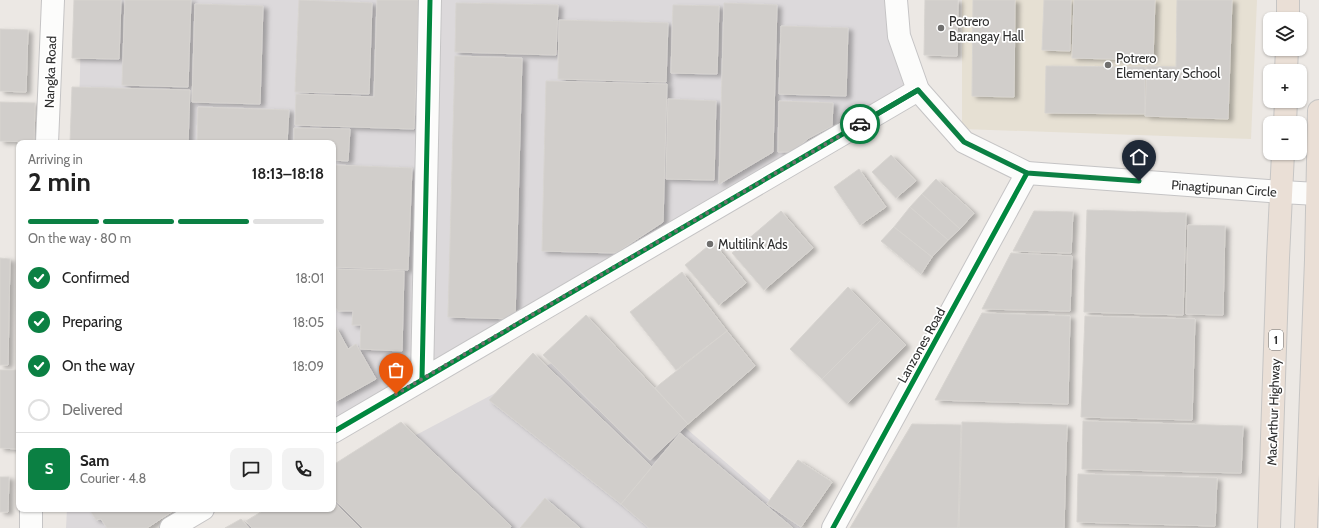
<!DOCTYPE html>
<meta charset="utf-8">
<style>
body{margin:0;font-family:Cabin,sans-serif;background:#f2f2f2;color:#222;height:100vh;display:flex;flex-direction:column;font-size:15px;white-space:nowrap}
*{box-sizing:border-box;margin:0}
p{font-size:13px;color:#767676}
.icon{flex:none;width:22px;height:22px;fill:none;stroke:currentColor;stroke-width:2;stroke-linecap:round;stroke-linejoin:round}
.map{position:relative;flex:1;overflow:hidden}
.sheet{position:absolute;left:16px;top:140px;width:320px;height:372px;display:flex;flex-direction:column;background:#fff;border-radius:8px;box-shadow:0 1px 3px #0004}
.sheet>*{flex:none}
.fabs{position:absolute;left:1263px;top:12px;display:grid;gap:8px}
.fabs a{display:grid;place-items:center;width:44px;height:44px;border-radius:8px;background:#fff;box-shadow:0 1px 3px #0004;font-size:20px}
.pin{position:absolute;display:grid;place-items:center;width:34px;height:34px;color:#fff;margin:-41px -17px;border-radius:50% 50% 50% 0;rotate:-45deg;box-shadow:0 0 4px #0007}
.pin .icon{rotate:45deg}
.courier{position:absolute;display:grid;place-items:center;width:40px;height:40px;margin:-20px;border:3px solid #0b8043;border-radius:50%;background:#fff;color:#222;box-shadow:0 1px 5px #0007}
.headline em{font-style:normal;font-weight:700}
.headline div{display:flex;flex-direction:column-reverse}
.headline{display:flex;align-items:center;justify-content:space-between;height:68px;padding:0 12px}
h1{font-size:26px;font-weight:700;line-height:30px}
.bar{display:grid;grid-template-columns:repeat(4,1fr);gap:6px 4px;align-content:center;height:48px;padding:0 12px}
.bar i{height:5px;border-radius:3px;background:#e0e0e0}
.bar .selected{background:#0b8043}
.bar p{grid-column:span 4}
.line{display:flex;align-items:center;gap:10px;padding:0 12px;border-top:1px solid #e0e0e0}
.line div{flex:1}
.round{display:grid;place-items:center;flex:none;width:42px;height:42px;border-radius:8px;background:#f2f2f2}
ol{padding:0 12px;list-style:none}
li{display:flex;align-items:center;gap:12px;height:44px}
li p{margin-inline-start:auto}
li .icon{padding:4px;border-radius:50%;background:#0b8043;color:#fff;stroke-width:4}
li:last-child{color:#767676}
li i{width:22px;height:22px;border:2px solid #e0e0e0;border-radius:50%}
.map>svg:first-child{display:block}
</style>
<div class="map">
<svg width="1319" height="528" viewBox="0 0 1319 528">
<defs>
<filter id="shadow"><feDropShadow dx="4.5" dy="2.5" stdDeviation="2" flood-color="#0004"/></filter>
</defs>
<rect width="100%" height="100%" fill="#ece8e4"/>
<path fill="#dcd9db" d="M 82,0 L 893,0 L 913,97 L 333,420 L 333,143 L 78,143 Z
M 588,344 L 802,528 L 240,528 L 276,509 L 333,509 L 333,479 Z
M 67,509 L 174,509 L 140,528 L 66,528 Z"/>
<path fill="#e6e0d3" d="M 962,0 L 1257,0 L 1251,139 L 962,129 Z"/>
<path fill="#d1cecb" stroke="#d7d4d0" filter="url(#shadow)" d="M 74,0 L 121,0 L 119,59 L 72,58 Z
M 125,0 L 191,0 L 188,87 L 122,85 Z
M 299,0 L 372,3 L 369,94 L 295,92 Z
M 377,0 L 419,0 L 414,129 L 295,125 L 296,94 L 374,97 Z
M 925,0 L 958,0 L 957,56 L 924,55 Z
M 973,0 L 1015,0 L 1014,97 L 972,96 Z
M 1044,0 L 1071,0 L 1070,51 L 1042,50 Z
M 1074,0 L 1155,0 L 1153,60 L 1072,58 Z
M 1177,0 L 1232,0 L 1228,119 L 1145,116 L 1147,66 L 1176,67 Z
M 456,3 L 558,5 L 556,55 L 455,52 Z
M 724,3 L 777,5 L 773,152 L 719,184 Z
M 195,4 L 263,6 L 260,104 L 192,102 Z
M 673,5 L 719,6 L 717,74 L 671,73 Z
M 559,20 L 668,23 L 666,82 L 558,79 Z
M 781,26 L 848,28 L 846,96 L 779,94 Z
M 0,29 L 28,30 L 26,92 L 0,91 Z
M 455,56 L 522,58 L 515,319 L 448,317 Z
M 1046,66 L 1145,67 L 1145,114 L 1045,113 Z
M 546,81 L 667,84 L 663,222 L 616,253 L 542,251 Z
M 72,87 L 190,90 L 188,143 L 70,143 Z
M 668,99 L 716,101 L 714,180 L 666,179 Z
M 779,101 L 833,103 L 832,126 L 809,138 L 792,152 L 778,152 Z
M 0,102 L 35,103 L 34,142 L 0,141 Z
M 198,107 L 289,110 L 287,143 L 197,143 Z
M 294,128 L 350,129 L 348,161 L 333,160 L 333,143 L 294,143 Z
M 891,155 L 916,181 L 896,198 L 872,172 Z
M 333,165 L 412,168 L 408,270 L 333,267 Z
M 859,169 L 886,207 L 860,225 L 834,187 Z
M 936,179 L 974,213 L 960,229 L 922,194 Z
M 922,194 L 960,229 L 948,240 L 910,207 Z
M 910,207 L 948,240 L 932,257 L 894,227 Z
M 1087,210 L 1186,213 L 1183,315 L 1084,312 Z
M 781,211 L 813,248 L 764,290 L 732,253 Z
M 1034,211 L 1073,212 L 1071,253 L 1013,251 Z
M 1188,225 L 1225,226 L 1223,315 L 1186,314 Z
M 894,227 L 932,257 L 921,274 L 881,241 Z
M 713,242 L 746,283 L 719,305 L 685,265 Z
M 1011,253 L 1072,256 L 1070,311 L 982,309 Z
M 0,258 L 10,259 L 8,365 L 0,365 Z
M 333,269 L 404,271 L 402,351 L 360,349 L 361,325 L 352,325 L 353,311 L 338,311 L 333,304 Z
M 682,272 L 727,331 L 676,370 L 630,312 Z
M 848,287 L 881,320 L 822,379 L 790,349 Z
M 982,313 L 1070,316 L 1068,404 L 935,400 Z
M 586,315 L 688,424 L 650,460 L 543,355 Z
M 1085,316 L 1195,319 L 1192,420 L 1081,417 Z
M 881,320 L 906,345 L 847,404 L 822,379 Z
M 336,327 L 348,349 L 356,344 L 376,379 L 333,403 L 333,329 Z
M 727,331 L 755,366 L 688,424 L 655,388 Z
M 533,353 L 652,467 L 621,504 L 489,400 Z
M 0,370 L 19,370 L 19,449 L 0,448 Z
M 1083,421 L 1243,426 L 1241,473 L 1082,469 Z
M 401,422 L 511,526 L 510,528 L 363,528 L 333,498 L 333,465 Z
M 962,422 L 1067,425 L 1064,528 L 959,528 Z
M 912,424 L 961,425 L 958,528 L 850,528 Z
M 680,433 L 793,528 L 649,528 L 621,504 Z
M 798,460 L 832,482 L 801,527 L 767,504 Z
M 1078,474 L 1217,478 L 1215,526 L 1077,522 Z
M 0,477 L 9,477 L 8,512 L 0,512 Z
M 545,498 L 580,528 L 520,528 Z
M 333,501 L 360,528 L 252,528 L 246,521 L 266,509 L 333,509 Z
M 89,509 L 176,509 L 147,528 L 107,528 L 101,519 L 96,520 Z
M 241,519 L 249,528 L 225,528 Z"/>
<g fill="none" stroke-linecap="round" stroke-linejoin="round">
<g stroke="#c5c4c5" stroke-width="24">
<path id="street" d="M 47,143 L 53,0
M 422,379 L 430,0
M 333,432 L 918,90
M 31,528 L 31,509
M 171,528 L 203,509
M 833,528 L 1027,173"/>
</g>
<g stroke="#c5c4c5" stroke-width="24">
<path id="secondary" d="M 896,0 L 899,36 L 918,90 L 964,142 L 1027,173 L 1282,192 L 1317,194"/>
</g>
<g stroke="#c6c5c4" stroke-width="24">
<path id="highway" d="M 1288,19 L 1288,0
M 1286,71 L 1287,49
M 1285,123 L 1286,101
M 1269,528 L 1278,258 L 1283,153
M 1306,528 L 1316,260 L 1319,111"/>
</g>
<use href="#street" stroke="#fcfcfb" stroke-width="22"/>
<use href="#secondary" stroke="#fcfcfb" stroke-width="22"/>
<use href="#highway" stroke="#eadfd6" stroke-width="22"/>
<g stroke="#fff" stroke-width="8">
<path id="cycleway" d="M 422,379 L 430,0
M 333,432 L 918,90
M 833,528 L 1027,173"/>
</g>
<use href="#cycleway" stroke="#00873e" stroke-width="5"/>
</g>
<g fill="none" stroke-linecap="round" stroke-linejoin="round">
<path stroke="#706f6e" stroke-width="4" stroke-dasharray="0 7.2" d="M 396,394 L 860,124"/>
<path stroke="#0b8043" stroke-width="5" d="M 860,124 L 918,90 L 964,142 L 1027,173 L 1139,181"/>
</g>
<g fill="#706f6e" stroke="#fff" stroke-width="1.5">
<circle cx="941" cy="28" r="4"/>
<circle cx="1108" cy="65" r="4"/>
<circle cx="710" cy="244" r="4"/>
</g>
<g text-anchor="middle" stroke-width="3.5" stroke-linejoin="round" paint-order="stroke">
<rect fill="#fff" stroke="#6d6d6d" stroke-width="1" x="1269" y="330" width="14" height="20" rx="3"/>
<g font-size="12" font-weight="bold" fill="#2e2e2e">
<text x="1276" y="344">1</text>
</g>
<g font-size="13" fill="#2e2e2e" stroke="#fff" text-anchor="start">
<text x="949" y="26">Potrero<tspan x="949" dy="15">Barangay Hall</tspan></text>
<text x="1116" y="63">Potrero<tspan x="1116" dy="15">Elementary School</tspan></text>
<text x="718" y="249">Multilink Ads</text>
</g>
<g font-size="13" fill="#2e2e2e" stroke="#fff">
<text transform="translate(50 72) rotate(-88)" y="5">Nangka Road</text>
<text transform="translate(1224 188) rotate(4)" y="5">Pinagtipunan Circle</text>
<text transform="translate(921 345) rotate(-61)" y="5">Lanzones Road</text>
<text transform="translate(1273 412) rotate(-88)" y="5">MacArthur Highway</text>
</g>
</g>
</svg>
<div class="fabs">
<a><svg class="icon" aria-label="layers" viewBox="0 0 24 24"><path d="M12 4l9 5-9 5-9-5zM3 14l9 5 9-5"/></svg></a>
<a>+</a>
<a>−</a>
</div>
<div class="pin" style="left:396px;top:394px;background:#ea580c"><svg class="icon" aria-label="bag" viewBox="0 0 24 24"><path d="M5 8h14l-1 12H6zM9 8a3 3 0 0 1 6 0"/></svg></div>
<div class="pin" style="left:1139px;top:181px;background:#1f2937"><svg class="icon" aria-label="home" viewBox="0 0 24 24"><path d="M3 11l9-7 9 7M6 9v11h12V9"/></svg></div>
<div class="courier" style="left:860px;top:124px"><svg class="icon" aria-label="car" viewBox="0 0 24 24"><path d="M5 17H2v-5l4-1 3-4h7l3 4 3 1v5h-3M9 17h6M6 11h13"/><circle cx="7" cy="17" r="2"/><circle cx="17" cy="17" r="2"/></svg></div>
<section class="sheet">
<div class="headline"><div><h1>2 min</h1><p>Arriving in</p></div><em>18:13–18:18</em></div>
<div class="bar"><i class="selected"></i><i class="selected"></i><i class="selected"></i><i></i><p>On the way · 80 m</p></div>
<ol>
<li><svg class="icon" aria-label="check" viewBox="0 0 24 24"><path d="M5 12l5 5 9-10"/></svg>Confirmed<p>18:01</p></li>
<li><svg class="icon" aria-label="check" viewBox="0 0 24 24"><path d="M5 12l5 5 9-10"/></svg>Preparing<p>18:05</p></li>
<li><svg class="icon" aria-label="check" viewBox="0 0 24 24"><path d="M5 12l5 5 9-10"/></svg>On the way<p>18:09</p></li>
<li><i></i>Delivered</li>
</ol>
<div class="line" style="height:72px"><b class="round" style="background:#0b8043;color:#fff">S</b><div><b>Sam</b><p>Courier · 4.8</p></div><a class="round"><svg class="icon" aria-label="chat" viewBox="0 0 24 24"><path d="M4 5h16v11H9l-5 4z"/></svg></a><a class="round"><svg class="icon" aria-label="phone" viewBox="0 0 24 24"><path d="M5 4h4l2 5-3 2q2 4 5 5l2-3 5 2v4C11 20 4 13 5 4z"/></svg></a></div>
</section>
</div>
